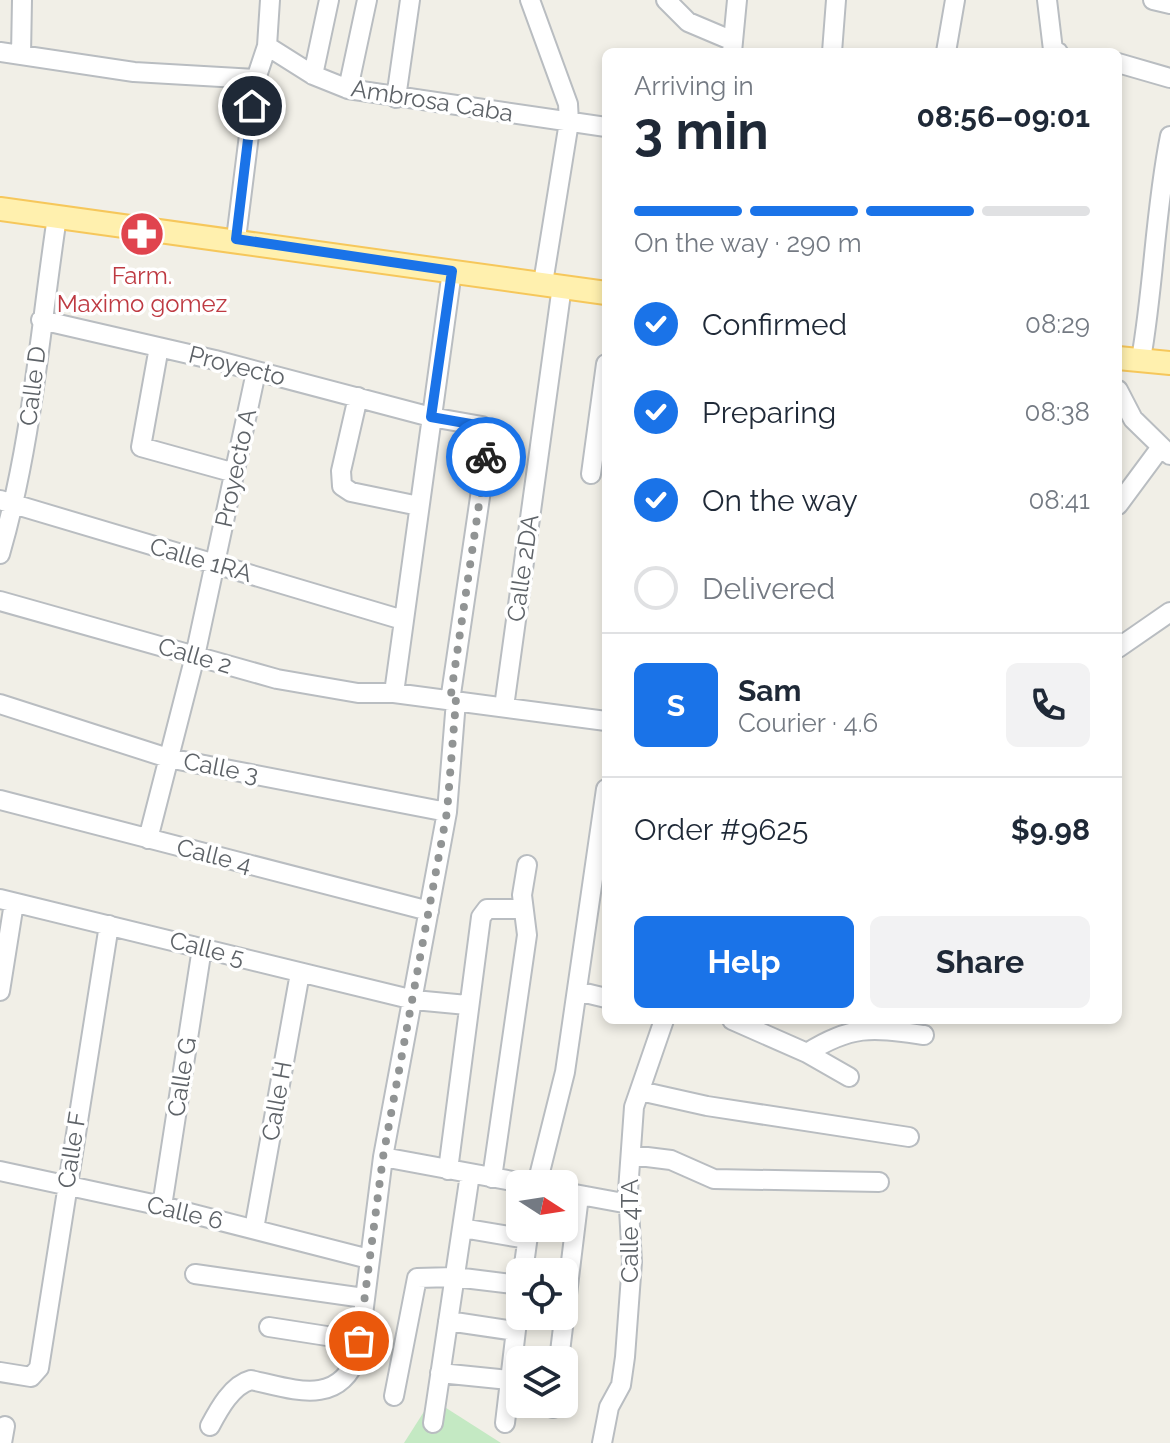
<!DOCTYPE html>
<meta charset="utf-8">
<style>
body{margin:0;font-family:Raleway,sans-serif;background:#f2f2f3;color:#1f2937;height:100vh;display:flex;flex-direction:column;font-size:30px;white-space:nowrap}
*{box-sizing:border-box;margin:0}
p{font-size:26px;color:#747a83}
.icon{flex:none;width:44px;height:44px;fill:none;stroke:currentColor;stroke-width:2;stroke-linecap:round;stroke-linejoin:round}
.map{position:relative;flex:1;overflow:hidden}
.drawer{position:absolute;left:602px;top:48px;width:520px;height:976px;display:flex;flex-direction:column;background:#fff;border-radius:12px;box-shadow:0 4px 12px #0003}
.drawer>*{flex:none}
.needle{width:52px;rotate:102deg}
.fabs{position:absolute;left:506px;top:1170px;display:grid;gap:16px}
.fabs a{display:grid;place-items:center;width:72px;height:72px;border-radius:12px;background:#fff;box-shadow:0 4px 12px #0003;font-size:40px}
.pin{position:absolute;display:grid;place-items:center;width:68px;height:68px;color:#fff;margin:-34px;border:4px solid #fff;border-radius:50%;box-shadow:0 2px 8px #0007}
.courier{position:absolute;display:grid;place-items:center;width:80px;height:80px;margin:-40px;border:6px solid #1a73e8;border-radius:50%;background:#fff;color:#222;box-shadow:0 2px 10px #0007}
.overview em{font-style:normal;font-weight:700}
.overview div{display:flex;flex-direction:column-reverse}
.overview{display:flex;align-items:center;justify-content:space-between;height:136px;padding:0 32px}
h1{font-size:52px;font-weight:700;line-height:60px}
.bar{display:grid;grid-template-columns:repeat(4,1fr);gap:12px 8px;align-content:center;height:96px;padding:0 32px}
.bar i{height:10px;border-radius:6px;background:#e0e1e3}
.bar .current{background:#1a73e8}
.bar p{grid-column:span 4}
.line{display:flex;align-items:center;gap:20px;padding:0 32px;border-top:2px solid #e0e1e3}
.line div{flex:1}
.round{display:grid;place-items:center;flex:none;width:84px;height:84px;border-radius:12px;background:#f2f2f3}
ol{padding:0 32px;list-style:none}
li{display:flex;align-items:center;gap:24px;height:88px}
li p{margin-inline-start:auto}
li .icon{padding:8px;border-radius:50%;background:#1a73e8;color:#fff;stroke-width:4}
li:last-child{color:#747a83}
li i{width:44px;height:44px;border:4px solid #e0e1e3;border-radius:50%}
.action{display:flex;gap:16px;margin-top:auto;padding:16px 32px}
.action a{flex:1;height:92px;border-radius:12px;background:#1a73e8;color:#fff;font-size:32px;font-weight:700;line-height:92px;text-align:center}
.action a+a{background:#f2f2f3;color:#1f2937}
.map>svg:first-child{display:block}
</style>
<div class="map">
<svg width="1170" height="1443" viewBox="0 0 1170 1443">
<rect width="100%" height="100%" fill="#f1efe7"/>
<path fill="#c4e9c3" d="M 432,1399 L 501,1443 L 404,1443 Z"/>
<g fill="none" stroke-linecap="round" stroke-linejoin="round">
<g stroke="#b9bdc1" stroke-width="22">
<path id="minor" d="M 530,0 L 568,104 L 569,122 L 543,283
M 666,0 L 688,22 L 733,41
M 1047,0 L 1053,50 L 1058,52
M 1153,0 L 1170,4
M 267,46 L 313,75 L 348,89 L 606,127
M 0,52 L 134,72 L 256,79
M 732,52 L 737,0
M 832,52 L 836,0
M 946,52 L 955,0
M 21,55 L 22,0
M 1118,63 L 1170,78
M 313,75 L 329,0
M 348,89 L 367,0
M 396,98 L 410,0
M 236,239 L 256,79 L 267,46 L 270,0
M 41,320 L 215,360 L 431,417 L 482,426 L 489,436 L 450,701
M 159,347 L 141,447 L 235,473
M 1141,359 C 1154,285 1155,210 1170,136
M 1118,390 L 1133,419 L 1170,455
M 358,397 L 341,471 L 342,486 L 351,492 L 419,506
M 591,474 L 606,364
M 0,500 L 403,620
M 1118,505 L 1161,447
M 0,554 C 32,444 40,330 57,217
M 0,601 L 277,679 L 358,693 L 394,693 L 606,721
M 1118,648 L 1170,612
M 394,693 L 452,271
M 0,704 L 168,758 L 447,812
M 504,707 L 562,286
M 0,800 L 429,911
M 148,839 L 195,656 L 256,372
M 0,899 L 414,1000 L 467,1005
M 0,991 L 14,903
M 577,991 L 606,998
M 732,1020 L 807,1053 L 849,1077
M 807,1053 C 853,1024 873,1028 924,1035
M 640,1091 L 707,1106 L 909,1137
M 631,1155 L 671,1160 L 714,1179 L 879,1182
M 383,1157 L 529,1184
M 448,1170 L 481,917 L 487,909 L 523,909
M 0,1171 L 162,1206 L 369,1259
M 492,1178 L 527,935 L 522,895 L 527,865
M 537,1184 L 565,1072 L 606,789
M 564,1192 L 629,1204
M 162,1206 L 202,948
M 462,1228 L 527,1239
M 254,1229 L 300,973
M 523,1272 L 529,1228
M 195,1274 L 364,1298
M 448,1321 L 515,1331
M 269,1327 L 359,1341
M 559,1360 L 579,1196
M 0,1372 L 31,1377 L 39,1368 L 109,925
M 440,1373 L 509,1380
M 394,1396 L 417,1278 L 455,1277 L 520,1285
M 553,1408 L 553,1404
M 433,1423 L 470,1174
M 505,1423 L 520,1296
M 210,1426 C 219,1409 232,1385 251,1380 C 293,1389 339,1408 358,1354 L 383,1157 L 447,812 L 456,701
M 2,1443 L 5,1426
M 602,1443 L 609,1407 L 621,1385 L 625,1357 L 632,1262 L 628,1191 L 634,1107 L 664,1020"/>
</g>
<g stroke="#f6c75b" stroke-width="26">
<path id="major" d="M 0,209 L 606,293
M 1118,358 L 1170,363"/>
</g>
<use href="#minor" stroke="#fff" stroke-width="18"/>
<use href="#major" stroke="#fff0ae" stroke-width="22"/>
</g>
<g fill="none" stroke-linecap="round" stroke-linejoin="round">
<path stroke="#919494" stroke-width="8" stroke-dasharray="0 14.4" d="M 359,1341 L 383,1157 L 447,812 L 456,701 L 450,701 L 486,457"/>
<path stroke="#1a73e8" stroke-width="10" d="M 252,106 L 236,239 L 452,271 L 431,417 L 482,426 L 489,436 L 486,457"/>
</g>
<defs>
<g id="pharmacy-disc" transform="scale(2.3)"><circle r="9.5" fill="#e0444e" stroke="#fff"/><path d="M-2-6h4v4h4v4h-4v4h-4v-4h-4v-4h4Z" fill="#fff"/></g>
</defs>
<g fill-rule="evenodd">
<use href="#pharmacy-disc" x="142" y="234"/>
</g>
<g text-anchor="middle" stroke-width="7" stroke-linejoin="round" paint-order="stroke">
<g font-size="24" fill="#5e6368" stroke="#fff">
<text transform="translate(432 101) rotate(9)" y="8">Ambrosa Caba</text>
<text transform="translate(237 366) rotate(14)" y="8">Proyecto</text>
<text transform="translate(33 386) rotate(-83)" y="8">Calle D</text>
<text transform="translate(236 468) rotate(-78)" y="8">Proyecto A</text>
<text transform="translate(201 560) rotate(16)" y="8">Calle 1RA</text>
<text transform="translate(523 568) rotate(-82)" y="8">Calle 2DA</text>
<text transform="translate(195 656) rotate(16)" y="8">Calle 2</text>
<text transform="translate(221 768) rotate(11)" y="8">Calle 3</text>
<text transform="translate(214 856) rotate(14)" y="8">Calle 4</text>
<text transform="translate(207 949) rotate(14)" y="8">Calle 5</text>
<text transform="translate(182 1077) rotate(-81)" y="8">Calle G</text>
<text transform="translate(277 1101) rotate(-80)" y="8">Calle H</text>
<text transform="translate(72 1150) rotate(-81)" y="8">Calle F</text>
<text transform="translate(185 1213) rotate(13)" y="8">Calle 6</text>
<text transform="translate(630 1231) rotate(-90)" y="8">Calle 4TA</text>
</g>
<g font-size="24" fill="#be3a42" stroke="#fff">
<text x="142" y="284">Farm.<tspan x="142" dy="28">Maximo gomez</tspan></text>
</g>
</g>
</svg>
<div class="fabs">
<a><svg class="needle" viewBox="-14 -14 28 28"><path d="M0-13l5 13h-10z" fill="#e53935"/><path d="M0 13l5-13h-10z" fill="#747a83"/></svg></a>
<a><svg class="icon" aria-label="locate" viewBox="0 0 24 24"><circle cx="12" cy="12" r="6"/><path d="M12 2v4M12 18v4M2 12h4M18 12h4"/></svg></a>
<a><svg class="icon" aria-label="layers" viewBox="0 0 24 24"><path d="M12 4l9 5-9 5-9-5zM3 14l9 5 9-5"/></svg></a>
</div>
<div class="pin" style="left:359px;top:1341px;background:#ea580c"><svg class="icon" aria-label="bag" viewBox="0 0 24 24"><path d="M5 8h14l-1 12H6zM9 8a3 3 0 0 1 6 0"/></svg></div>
<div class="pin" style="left:252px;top:106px;background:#1f2937"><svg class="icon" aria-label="home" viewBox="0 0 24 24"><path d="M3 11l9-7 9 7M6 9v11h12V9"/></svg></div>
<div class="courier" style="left:486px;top:457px"><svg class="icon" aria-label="bike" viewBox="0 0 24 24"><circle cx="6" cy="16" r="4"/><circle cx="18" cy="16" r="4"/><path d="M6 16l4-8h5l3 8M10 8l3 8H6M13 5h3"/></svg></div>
<section class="drawer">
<div class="overview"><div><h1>3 min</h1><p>Arriving in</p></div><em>08:56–09:01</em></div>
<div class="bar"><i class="current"></i><i class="current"></i><i class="current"></i><i></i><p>On the way · 290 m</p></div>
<ol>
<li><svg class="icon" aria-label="check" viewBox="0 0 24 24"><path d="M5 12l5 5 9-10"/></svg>Confirmed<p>08:29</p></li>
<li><svg class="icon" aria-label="check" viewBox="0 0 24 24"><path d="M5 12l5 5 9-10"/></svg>Preparing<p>08:38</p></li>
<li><svg class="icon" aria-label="check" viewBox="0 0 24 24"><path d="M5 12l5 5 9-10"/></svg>On the way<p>08:41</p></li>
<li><i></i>Delivered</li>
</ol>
<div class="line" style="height:144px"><b class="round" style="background:#1a73e8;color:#fff">S</b><div><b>Sam</b><p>Courier · 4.6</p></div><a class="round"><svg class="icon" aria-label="phone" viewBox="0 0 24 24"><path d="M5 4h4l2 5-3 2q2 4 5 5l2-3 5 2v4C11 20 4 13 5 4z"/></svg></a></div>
<div class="line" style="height:104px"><div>Order #9625</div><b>$9.98</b></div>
<div class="action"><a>Help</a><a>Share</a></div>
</section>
</div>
